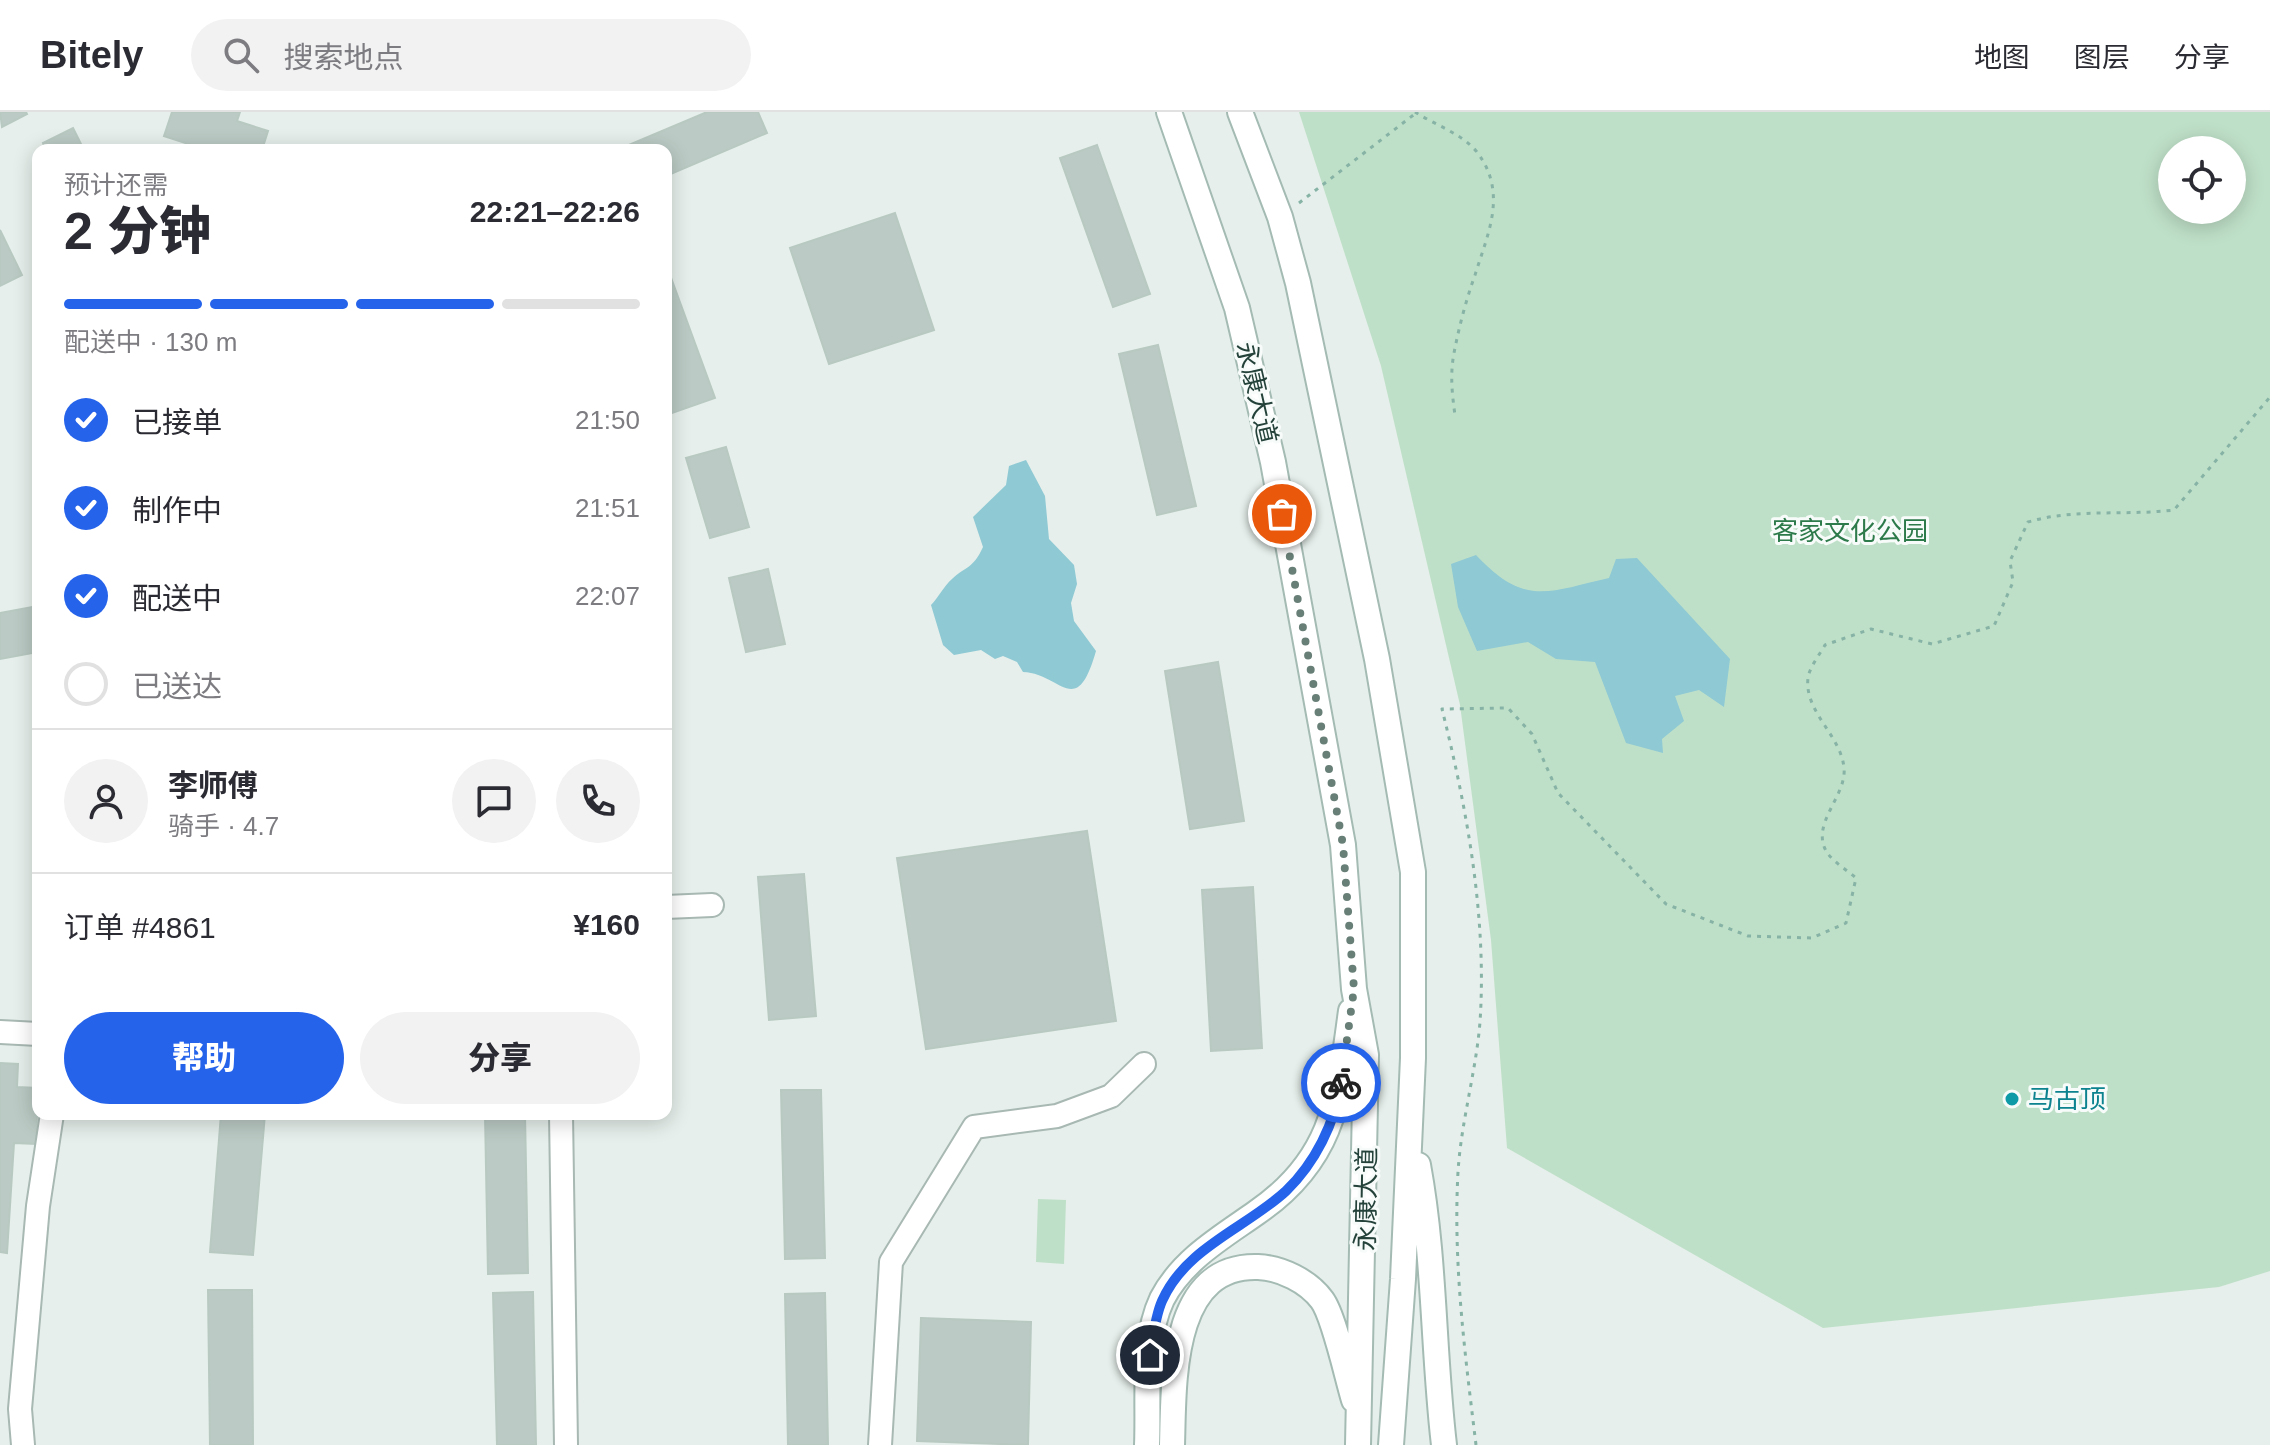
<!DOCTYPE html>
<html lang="zh">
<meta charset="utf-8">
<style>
body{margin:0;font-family:Arial,"Noto Sans SC",sans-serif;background:#f2f2f3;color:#2b2b33;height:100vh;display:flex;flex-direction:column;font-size:30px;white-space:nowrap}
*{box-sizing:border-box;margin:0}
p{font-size:26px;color:#7c7c81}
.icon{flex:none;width:44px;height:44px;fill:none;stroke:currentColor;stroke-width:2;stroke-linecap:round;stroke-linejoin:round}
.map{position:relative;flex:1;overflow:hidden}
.sheet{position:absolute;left:32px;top:32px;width:640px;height:976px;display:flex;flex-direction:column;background:#fff;border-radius:16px;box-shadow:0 4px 20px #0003}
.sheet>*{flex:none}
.fabs{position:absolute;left:2158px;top:24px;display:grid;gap:16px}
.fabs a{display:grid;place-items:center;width:88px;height:88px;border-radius:50%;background:#fff;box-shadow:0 4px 20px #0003;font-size:40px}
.pin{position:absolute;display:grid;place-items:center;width:68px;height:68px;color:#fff;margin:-34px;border:4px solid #fff;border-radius:50%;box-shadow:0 2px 8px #0007}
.courier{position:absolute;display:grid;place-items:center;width:80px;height:80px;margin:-40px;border:6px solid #2563eb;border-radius:50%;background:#fff;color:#222;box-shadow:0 2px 10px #0007}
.head em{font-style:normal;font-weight:800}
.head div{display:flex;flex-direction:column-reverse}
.head{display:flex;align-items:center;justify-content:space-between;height:136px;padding:0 32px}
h1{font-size:52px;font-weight:800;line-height:60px}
.bar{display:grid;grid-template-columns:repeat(4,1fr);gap:12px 8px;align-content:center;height:96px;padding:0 32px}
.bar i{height:10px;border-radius:6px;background:#e1e1e2}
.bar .active{background:#2563eb}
.bar p{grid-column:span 4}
.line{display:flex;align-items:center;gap:20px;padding:0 32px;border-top:2px solid #e1e1e2}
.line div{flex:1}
.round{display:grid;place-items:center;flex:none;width:84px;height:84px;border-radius:42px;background:#f2f2f3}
ol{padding:0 32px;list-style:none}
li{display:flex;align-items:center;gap:24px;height:88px}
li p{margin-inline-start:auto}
li .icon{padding:8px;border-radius:50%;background:#2563eb;color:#fff;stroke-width:4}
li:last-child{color:#7c7c81}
li i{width:44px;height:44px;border:4px solid #e1e1e2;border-radius:50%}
.cta{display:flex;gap:16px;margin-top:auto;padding:16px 32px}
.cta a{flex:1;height:92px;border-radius:48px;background:#2563eb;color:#fff;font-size:32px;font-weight:800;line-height:92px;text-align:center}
.cta a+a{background:#f2f2f3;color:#2b2b33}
header{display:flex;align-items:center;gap:48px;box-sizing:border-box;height:112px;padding:0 40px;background:#fff;border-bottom:2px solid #e1e1e2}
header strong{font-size:38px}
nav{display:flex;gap:44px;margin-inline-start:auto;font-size:28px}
.search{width:560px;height:72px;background:#f2f2f3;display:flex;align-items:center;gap:20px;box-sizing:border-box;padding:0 28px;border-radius:44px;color:#7c7c81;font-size:30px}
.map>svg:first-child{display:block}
</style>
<header>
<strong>Bitely</strong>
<div class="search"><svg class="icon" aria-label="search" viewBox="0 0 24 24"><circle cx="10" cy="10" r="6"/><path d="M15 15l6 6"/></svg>搜索地点</div>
<nav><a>地图</a><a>图层</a><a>分享</a></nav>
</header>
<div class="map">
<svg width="2270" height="1333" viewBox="0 0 2270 1333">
<rect width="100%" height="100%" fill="#e6efeb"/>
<path fill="#bfe0c8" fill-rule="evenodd" d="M 1299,0 L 2270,0 L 2270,1159 L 2219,1175 L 1823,1216 L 1507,1036 L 1491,828 L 1460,593 L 1381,254 ZM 2172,38 L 2232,38 L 2232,98 L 2172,98 Z
M 1038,1087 L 1066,1088 L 1064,1152 L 1036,1150 Z"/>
<path fill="#8ec9d4" d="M 1026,348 L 1045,384 L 1049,427 L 1074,453 L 1077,472 L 1071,491 L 1074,509 L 1096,539 C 1076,609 1061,561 1023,560 L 1017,550 L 1003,544 L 995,547 L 981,538 L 954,543 L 943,533 L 931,493 C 938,486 944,474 952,467 C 966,454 973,457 983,435 L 973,405 L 1006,373 L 1009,354 Z
M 1476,443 C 1525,495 1547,480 1609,466 L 1616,447 L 1637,446 L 1730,547 L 1724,595 L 1699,578 L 1675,584 L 1684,609 L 1662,627 L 1663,641 L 1626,631 L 1595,550 L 1556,547 L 1528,530 L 1477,539 L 1458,495 L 1451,452 Z"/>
<path fill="#bbcac4" stroke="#b8c9c2" stroke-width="2" d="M 0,0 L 26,0 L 27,2 L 2,15 Z
M 172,0 L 240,0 L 237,9 L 268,19 L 262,38 L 207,38 L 164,24 Z
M 707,0 L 758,0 L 767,21 L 666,64 L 666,38 L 617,38 Z
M 73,16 L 84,38 L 46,38 L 43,31 Z
M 1097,33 L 1150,182 L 1113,195 L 1060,46 Z
M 895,101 L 934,218 L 829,252 L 790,136 Z
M 0,118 L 22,163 L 0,174 Z
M 666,152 L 715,286 L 672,301 L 666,285 Z
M 1158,233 L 1196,394 L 1157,403 L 1119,242 Z
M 726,335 L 749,415 L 710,426 L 686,346 Z
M 768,457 L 785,532 L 746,540 L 729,466 Z
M 38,494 L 38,540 L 0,547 L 0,501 Z
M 1218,550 L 1244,709 L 1190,717 L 1165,559 Z
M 1087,719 L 1116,909 L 926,937 L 897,746 Z
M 804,762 L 816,904 L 769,908 L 758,765 Z
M 1253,775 L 1262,936 L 1211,939 L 1202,778 Z
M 0,951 L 18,952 L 17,975 L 38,976 L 36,1032 L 14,1031 L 7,1141 L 0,1140 Z
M 781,978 L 821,978 L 825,1146 L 785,1147 Z
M 221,1002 L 265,1002 L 253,1143 L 210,1140 Z
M 485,1002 L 525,1002 L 528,1161 L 488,1162 Z
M 208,1178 L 252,1178 L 253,1333 L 210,1333 Z
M 533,1180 L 536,1333 L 497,1333 L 493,1181 Z
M 825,1181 L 828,1333 L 788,1333 L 785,1182 Z
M 921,1206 L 1031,1210 L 1028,1333 L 917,1329 Z"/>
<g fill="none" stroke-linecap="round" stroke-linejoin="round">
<g stroke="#a8b8b2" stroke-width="26">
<path id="street" d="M 666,795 L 712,793
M 0,920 L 38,922
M 561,1002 L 566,1333
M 23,1333 L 20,1297 L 38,1094 L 52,1002
M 880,1333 L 891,1150 L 974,1015 L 1057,1004 L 1111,984 L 1144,952"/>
</g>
<g stroke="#a4bbb3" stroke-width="28">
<path id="secondary" d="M 1169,0 L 1237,196 L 1273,350 L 1343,733 L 1354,877 L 1366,943 L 1358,1333
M 1240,0 L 1280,105 L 1298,171 L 1377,547 L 1413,760 L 1413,946 L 1403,1167 L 1391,1333
M 1418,1053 C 1435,1145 1433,1240 1444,1333
M 1147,1333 C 1149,1288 1142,1229 1162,1187 C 1182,1148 1222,1125 1256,1101 C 1335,1047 1339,986 1351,899
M 1172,1333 C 1174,1273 1169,1152 1258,1155 C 1281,1156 1308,1169 1322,1188 C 1334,1204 1347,1265 1354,1288"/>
</g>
<path stroke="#86b3a5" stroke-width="3" stroke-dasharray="4 6" stroke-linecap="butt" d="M 1415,0 C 1435,13 1461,21 1477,40 C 1508,81 1488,121 1475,163 C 1466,188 1459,215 1454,241 C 1450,262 1452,282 1455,303
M 1299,91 L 1416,1
M 1476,1333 C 1465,1242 1453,1152 1458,1060 C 1461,1010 1476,960 1480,910 C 1487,806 1467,697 1442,597 L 1508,596 L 1532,622 L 1558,681 L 1666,792 L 1748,824 L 1812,826 L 1846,811 L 1856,766 C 1848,759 1835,751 1828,742 C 1808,713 1847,685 1844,656 C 1841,623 1804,600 1808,566 C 1809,556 1820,542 1825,533 L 1871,517 L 1932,532 L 1994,514 L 2013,470 L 2010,449 L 2028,410 C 2075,396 2125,404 2174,398 L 2270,285"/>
<use href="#street" stroke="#fff" stroke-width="22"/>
<use href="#secondary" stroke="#fff" stroke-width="24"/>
</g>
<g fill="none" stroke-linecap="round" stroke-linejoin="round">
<path stroke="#687f78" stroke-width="8" stroke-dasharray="0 14.4" d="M 1282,402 L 1343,733 L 1354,877 L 1341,971"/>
<path stroke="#2563eb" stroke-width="10" d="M 1150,1243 C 1153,1225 1155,1205 1162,1189 C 1186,1135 1246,1116 1286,1079 C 1315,1051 1335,1011 1341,971"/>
</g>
<circle fill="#0f9aa8" stroke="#f7fbf9" stroke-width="3" cx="2012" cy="987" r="8"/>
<g text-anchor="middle" stroke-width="6" stroke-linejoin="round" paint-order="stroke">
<g font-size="26" fill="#24423a" stroke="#f7fbf9">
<text transform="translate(1257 281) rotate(77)" y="9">永康大道</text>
<text transform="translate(1366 1087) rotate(-89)" y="9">永康大道</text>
</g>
<g font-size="26" fill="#2d7a4b" stroke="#f7fbf9">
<text x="1850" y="428">客家文化公园</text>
</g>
<g font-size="26" fill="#0d838f" stroke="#f7fbf9" text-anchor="start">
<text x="2028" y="996">马古顶</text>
</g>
</g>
</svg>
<div class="fabs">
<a><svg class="icon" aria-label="locate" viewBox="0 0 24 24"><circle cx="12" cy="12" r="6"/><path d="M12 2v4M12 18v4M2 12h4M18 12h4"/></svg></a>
</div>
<div class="pin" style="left:1282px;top:402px;background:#ea580c"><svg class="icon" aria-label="bag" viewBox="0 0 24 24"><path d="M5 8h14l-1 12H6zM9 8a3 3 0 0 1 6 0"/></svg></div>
<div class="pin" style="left:1150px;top:1243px;background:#1f2937"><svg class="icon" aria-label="home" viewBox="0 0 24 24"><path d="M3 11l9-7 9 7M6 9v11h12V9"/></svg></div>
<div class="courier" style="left:1341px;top:971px"><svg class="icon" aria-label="bike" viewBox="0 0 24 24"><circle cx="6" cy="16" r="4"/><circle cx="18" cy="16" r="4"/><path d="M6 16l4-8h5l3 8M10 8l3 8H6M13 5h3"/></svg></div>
<section class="sheet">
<div class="head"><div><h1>2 分钟</h1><p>预计还需</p></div><em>22:21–22:26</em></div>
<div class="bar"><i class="active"></i><i class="active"></i><i class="active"></i><i></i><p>配送中 · 130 m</p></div>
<ol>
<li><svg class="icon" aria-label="check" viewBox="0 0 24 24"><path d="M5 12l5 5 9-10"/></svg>已接单<p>21:50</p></li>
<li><svg class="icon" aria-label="check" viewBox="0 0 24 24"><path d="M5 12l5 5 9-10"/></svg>制作中<p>21:51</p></li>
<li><svg class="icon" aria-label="check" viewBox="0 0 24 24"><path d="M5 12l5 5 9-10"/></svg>配送中<p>22:07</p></li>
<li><i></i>已送达</li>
</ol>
<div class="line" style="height:144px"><a class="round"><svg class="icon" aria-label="person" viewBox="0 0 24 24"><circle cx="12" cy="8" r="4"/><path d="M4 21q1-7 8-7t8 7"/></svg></a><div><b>李师傅</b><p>骑手 · 4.7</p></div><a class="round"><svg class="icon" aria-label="chat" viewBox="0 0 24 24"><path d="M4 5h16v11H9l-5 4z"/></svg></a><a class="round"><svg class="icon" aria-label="phone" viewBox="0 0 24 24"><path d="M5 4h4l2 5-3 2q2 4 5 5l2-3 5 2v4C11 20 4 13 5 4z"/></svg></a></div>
<div class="line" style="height:104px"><div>订单 #4861</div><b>¥160</b></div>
<div class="cta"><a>帮助</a><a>分享</a></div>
</section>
</div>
